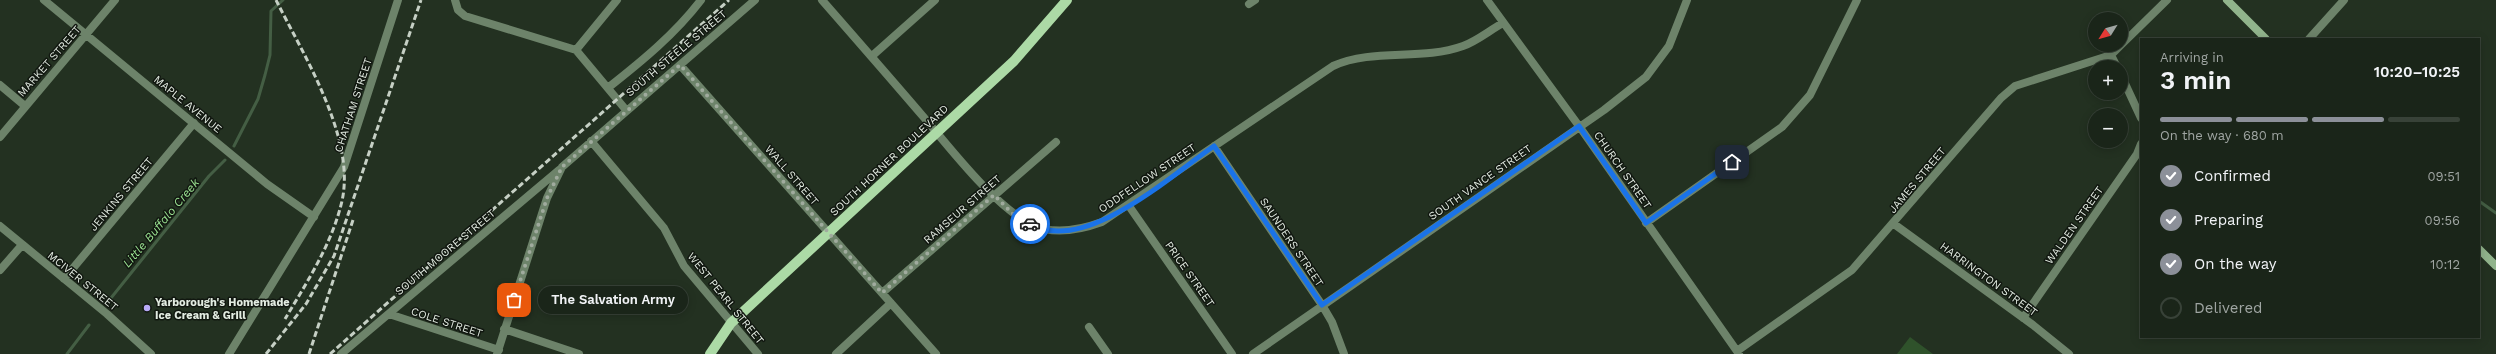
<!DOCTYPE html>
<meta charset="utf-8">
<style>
body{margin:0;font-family:"Work Sans",sans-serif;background:#273126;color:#f1f3f6;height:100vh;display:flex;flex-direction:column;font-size:15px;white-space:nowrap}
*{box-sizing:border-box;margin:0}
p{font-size:13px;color:#9fa5a2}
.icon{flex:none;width:22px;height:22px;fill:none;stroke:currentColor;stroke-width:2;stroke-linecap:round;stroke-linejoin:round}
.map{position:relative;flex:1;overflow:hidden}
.details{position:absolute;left:2140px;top:38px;width:340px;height:300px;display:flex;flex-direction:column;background:#1a2519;border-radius:0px;box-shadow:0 2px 10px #0003,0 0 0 1px #384238}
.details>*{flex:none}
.needle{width:26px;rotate:233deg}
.fabs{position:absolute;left:2088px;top:12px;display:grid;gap:8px}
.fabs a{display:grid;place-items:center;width:40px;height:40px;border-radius:50%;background:#1a2519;box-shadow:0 2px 10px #0003,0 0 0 1px #384238;font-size:20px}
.pin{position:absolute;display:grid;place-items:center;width:34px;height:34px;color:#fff;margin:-17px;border-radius:8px;box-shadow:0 2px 6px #0006}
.courier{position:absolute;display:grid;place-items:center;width:40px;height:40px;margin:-20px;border:3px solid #1a73e8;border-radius:50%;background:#fff;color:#222;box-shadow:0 1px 5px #0007}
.bubble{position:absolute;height:28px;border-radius:14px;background:#1a2519;box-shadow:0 2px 10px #0003,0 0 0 1px #384238;font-size:13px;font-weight:600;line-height:28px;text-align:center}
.summary em{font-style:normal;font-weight:600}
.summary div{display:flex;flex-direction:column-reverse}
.summary{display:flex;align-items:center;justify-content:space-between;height:68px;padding:0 20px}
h1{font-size:26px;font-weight:600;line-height:30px}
.bar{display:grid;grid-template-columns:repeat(4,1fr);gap:6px 4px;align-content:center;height:48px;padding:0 20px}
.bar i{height:5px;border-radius:3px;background:#384238}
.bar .selected{background:#8c9099}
.bar p{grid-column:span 4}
ol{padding:0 20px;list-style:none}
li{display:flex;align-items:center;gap:12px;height:44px}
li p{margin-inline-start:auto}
li .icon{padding:4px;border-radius:50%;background:#8c9099;color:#fff;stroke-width:4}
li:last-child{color:#9fa5a2}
li i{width:22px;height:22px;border:2px solid #384238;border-radius:50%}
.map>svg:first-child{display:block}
</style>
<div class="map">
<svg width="2496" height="354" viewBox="0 0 2496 354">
<rect width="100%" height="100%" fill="#233121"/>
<path fill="#2f522b" d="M 1910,337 L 1933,354 L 1897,354 Z"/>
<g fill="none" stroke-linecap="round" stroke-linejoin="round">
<path stroke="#445e44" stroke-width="3" d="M 234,146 L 258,99 L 265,75 L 270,55 L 271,11 L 283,0
M 2479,201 L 2496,213
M 111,298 L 209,176 L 225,160
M 67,354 L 89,325"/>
<path stroke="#6d836a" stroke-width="8" d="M 44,0 L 267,184 L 314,217
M 455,0 L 458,10 L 465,16 L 576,50 L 626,110
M 822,0 C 857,40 892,80 927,121 C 953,152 996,207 1032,225 C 1054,235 1080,230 1102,222 L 1333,66 C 1373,48 1421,61 1463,46 C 1477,41 1490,30 1503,23
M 1487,0 L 1579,126 L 1739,354
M 1249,4 L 1255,0
M 2309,39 L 2344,0
M 2121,45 L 2167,0
M 576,50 L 617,0
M 2111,55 L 2117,67
M 872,56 L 935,0
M 680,65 L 936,354
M 2121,75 L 2141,118
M 0,85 L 25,106
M 609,87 C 642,61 675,34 701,0
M 0,137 L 115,0
M 591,141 L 664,228 L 684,266 L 758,354
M 1214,146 L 1322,305 L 1332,322 L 1344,354
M 1129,206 L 1232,354
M 1646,223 L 1782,127 L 1810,95 L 1857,0
M 1894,224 L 2033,325 L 2069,354
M 0,226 L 107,314 L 151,354
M 0,270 L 22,245
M 64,279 L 194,123
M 882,293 L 1056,142
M 389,314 L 499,350
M 2023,318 L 2137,154 L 2141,144
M 1089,327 L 1108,354
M 504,329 L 579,354
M 1737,351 L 1852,270 L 2001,98 L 2015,86 L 2111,55 L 2121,45
M 229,354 L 344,167 L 398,0
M 341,354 L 559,170
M 497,354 L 547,198 L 562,167 L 755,0
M 836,354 L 891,303
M 1253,354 L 1604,110 L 1646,77 L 1669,46 L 1687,0"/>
<path stroke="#91b48c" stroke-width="8" d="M 2227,0 L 2266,39
M 2479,249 L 2496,266"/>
<path stroke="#acdaa6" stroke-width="10" d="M 710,354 L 731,323 L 1014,61 L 1067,0"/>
<path stroke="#c6d0c5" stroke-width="3" stroke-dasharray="6 3" stroke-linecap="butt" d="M 276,0 C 304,56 356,138 342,201 C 332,244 307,282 285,319
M 266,354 L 306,304 L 334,256 L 421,0
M 309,354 L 353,220
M 330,354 L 729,0"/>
</g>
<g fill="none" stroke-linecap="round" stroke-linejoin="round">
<path stroke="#a0ab9e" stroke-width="4" stroke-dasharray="0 7.2" d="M 514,300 L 547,198 L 562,167 L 680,65 L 882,293 L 994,195 L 1014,215 L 1030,224"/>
<path stroke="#1a73e8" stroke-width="5" d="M 1030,224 C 1085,255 1170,176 1214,146 L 1322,305 L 1579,126 L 1646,223 L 1732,162"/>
</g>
<circle fill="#b8abf7" stroke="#111710" stroke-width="1.5" cx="147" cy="308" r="4"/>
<g text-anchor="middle" stroke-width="3" stroke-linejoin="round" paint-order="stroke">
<g font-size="11" fill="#e3ece2" stroke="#111710">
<text transform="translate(676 53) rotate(-40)" y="4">SOUTH STEELE STREET</text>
<text transform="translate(49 61) rotate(-49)" y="4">MARKET STREET</text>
<text transform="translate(188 104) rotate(39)" y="4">MAPLE AVENUE</text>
<text transform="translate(353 105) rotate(-72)" y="4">CHATHAM STREET</text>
<text transform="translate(889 160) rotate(-43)" y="4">SOUTH HORNER BOULEVARD</text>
<text transform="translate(1623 170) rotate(55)" y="4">CHURCH STREET</text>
<text transform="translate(792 175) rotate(49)" y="4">WALL STREET</text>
<text transform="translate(1147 178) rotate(-34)" y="4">ODDFELLOW STREET</text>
<text transform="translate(1917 180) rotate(-50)" y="4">JAMES STREET</text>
<text transform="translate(1480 182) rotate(-35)" y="4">SOUTH VANCE STREET</text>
<text transform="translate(121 194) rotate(-50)" y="4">JENKINS STREET</text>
<text transform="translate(962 209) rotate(-41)" y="4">RAMSEUR STREET</text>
<text transform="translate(2074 225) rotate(-55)" y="4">WALDEN STREET</text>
<text transform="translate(1292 242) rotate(56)" y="4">SAUNDERS STREET</text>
<text transform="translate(445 252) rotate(-40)" y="4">SOUTH MOORE STREET</text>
<text transform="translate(1190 274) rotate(55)" y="4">PRICE STREET</text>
<text transform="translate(1989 279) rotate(36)" y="4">HARRINGTON STREET</text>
<text transform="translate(83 281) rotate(39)" y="4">MCIVER STREET</text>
<text transform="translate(726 298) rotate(51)" y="4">WEST PEARL STREET</text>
<text transform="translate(447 322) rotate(18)" y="4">COLE STREET</text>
</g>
<g font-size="11" font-weight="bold" fill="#e3ece2" stroke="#111710" text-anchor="start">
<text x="155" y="306">Yarborough's Homemade<tspan x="155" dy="13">Ice Cream &amp; Grill</tspan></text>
</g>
<g font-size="12" font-style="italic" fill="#9ae191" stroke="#111710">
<text transform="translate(161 223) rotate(-50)" y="4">Little Buffalo Creek</text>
</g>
</g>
</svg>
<div class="fabs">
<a><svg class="needle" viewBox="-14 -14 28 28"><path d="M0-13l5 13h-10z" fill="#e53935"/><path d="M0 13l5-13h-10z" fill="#9fa5a2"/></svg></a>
<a>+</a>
<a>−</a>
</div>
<div class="pin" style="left:514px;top:300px;background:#ea580c"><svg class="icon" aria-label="bag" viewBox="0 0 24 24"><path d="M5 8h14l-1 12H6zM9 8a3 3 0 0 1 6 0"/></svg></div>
<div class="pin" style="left:1732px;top:162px;background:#1f2937"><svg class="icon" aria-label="home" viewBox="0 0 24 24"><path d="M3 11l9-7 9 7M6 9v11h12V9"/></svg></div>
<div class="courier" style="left:1030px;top:224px"><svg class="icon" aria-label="car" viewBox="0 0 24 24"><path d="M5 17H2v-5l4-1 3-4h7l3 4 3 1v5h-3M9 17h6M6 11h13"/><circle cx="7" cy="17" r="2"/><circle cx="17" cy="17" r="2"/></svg></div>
<div class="bubble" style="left:538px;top:286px;width:150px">The Salvation Army</div>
<section class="details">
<div class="summary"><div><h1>3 min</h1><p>Arriving in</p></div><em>10:20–10:25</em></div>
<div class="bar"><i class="selected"></i><i class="selected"></i><i class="selected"></i><i></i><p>On the way · 680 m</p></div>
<ol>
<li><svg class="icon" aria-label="check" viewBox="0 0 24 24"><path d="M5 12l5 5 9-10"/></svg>Confirmed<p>09:51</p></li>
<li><svg class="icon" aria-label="check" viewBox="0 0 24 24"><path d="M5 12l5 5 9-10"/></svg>Preparing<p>09:56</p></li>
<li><svg class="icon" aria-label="check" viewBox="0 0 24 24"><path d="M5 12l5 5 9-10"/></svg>On the way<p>10:12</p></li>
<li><i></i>Delivered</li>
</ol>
</section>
</div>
